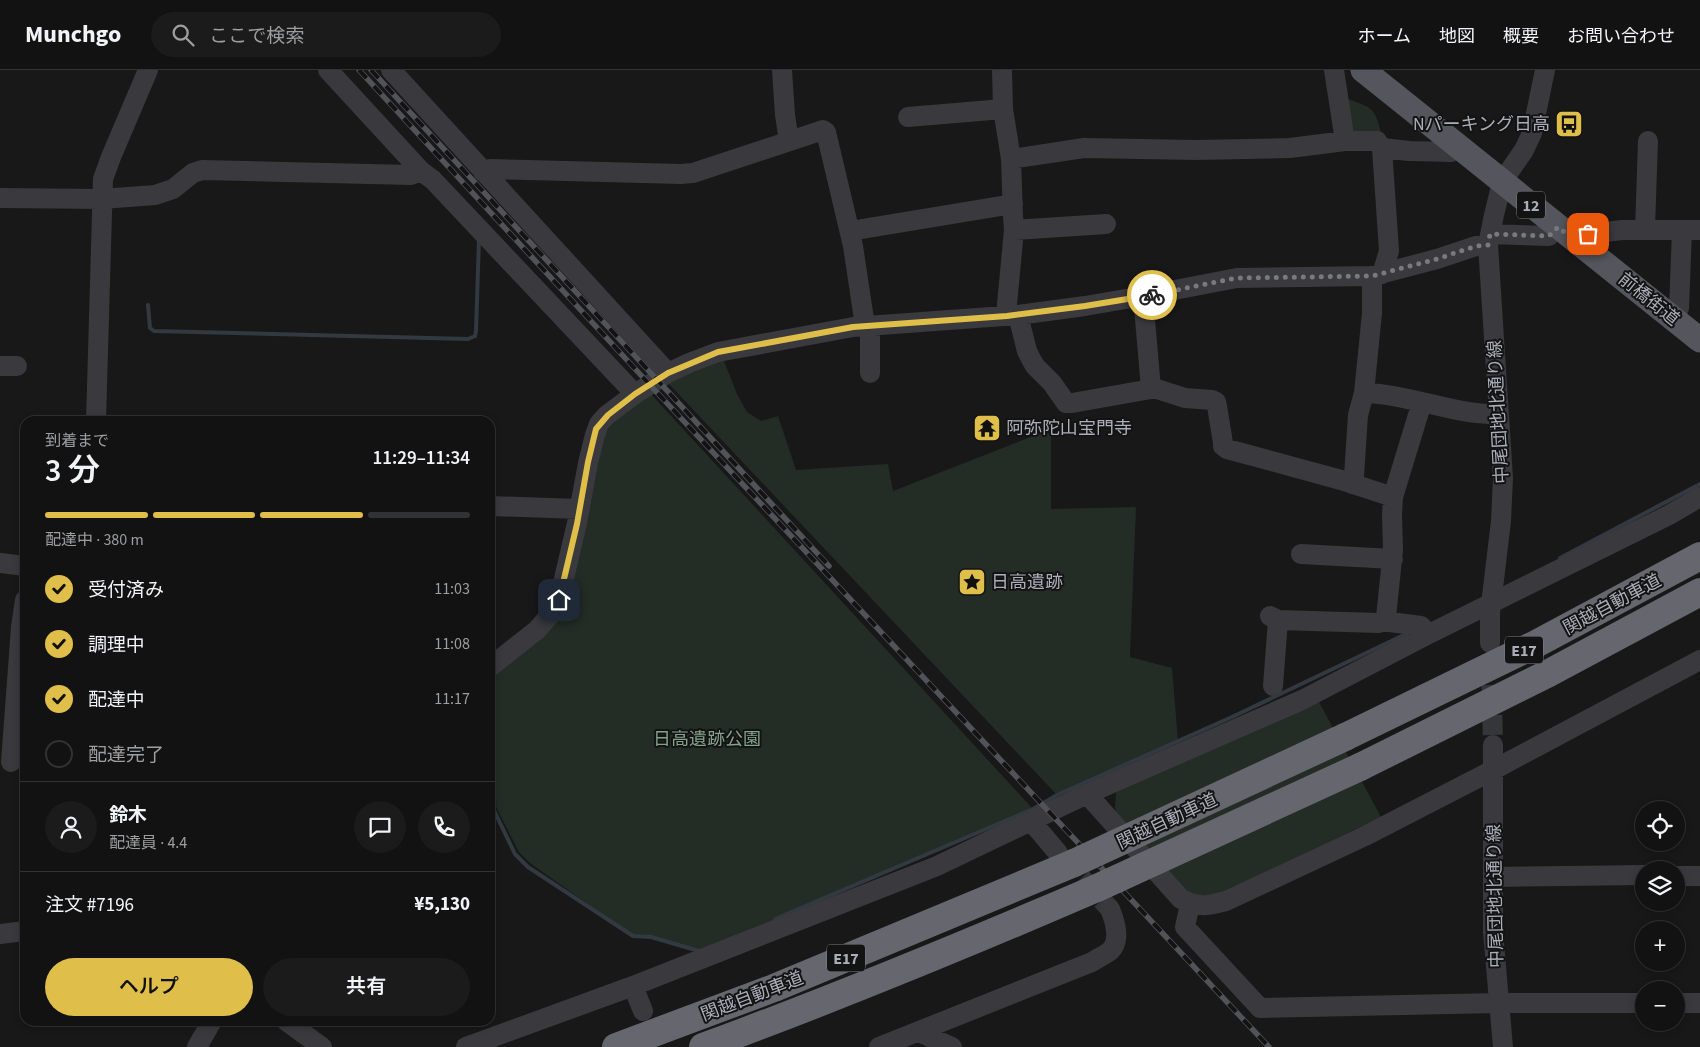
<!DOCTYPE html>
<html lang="ja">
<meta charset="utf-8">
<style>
body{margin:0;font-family:"Source Sans 3","Noto Sans JP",sans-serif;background:#1b1b1c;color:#f1f3f6;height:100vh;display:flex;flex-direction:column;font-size:19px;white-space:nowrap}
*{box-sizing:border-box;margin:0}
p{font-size:16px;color:#9c9ea0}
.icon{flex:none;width:28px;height:28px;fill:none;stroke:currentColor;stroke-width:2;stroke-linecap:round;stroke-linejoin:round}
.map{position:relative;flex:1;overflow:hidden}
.side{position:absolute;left:20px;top:346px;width:475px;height:610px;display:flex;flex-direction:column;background:#121213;border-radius:15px;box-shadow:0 2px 8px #0003,0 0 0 1px #313233}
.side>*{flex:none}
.controls{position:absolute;left:1635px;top:731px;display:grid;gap:10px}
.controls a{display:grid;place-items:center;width:50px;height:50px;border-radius:50%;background:#121213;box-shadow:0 2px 8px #0003,0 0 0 1px #313233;font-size:25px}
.pin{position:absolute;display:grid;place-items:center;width:42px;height:42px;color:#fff;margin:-21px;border-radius:10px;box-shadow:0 2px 8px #0006}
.courier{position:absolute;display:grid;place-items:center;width:50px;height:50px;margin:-25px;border:4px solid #dfbf4a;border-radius:50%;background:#fff;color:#222;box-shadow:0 1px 6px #0007}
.summary em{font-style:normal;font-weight:600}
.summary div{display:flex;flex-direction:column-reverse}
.summary{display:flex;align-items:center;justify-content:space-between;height:85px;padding:0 25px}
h1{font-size:32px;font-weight:600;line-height:38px}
.bar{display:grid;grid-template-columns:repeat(4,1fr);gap:8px 5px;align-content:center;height:60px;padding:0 25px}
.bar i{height:6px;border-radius:4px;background:#313233}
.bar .active{background:#dfbf4a}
.bar p{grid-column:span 4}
.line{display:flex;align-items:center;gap:12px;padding:0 25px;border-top:1px solid #313233}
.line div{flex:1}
.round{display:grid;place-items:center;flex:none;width:52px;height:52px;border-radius:26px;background:#1b1b1c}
ol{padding:0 25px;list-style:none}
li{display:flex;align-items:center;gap:15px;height:55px}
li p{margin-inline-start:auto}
li .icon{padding:5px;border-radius:50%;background:#dfbf4a;color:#111;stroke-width:4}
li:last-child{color:#9c9ea0}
li i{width:28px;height:28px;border:2px solid #313233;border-radius:50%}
.button{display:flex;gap:10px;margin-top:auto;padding:10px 25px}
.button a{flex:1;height:58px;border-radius:30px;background:#dfbf4a;color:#111;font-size:20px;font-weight:600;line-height:58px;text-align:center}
.button a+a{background:#1b1b1c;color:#f1f3f6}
header{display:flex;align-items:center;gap:30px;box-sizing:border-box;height:70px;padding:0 25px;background:#121213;border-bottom:1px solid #313233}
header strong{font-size:24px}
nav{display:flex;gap:28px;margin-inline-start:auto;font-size:18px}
.search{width:350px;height:45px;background:#1b1b1c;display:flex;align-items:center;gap:12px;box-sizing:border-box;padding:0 18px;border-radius:28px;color:#9c9ea0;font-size:19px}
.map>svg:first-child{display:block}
</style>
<header>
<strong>Munchgo</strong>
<div class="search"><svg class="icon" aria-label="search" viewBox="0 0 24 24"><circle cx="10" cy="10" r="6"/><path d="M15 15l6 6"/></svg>ここで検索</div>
<nav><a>ホーム</a><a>地図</a><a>概要</a><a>お問い合わせ</a></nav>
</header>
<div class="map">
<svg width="1700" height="977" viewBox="0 0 1700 977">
<rect width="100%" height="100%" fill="#181819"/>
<path fill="#242c26" d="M 1348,29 C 1372,38 1375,37 1381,63 L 1348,67 Z
M 722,286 L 737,324 L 747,342 L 761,351 L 778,346 L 796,400 L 888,394 L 893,421 L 1051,359 L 1051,439 L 1136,437 L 1130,587 L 1172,598 L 1178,671 L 1057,725 L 668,313 Z
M 650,323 L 1033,739 L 698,882 L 651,867 L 633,866 L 530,793 L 519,782 L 490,725 L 490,604 L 553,554 L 606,362 L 623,341 Z
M 1318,630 L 1381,747 L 1227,821 L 1209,828 L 1192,828 L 1118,750 L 1115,737 L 1116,722 Z"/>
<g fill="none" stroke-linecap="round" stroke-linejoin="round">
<path stroke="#323941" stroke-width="4" d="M 148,235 L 150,258 L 154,261 L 468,269 L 475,266 L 476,261 L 479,169
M 1560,488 L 1700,414
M 490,732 L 515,784 L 528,797 L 633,866 L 651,867 L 699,881
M 775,849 L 1033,739 L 1057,725 L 1232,647 L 1408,563"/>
<path stroke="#353639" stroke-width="20" stroke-dasharray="20 10" stroke-linecap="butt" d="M 1491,585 L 1493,675
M 1061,786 L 1110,839"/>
<path stroke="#39393e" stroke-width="20" d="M 328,0 L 421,101 L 433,110 L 635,324
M 391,0 L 668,303
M 782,0 L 785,45 L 789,71
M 1002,0 L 1003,39 L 1011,89 L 1013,146 L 1014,160 L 1007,234 L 1007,246
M 1334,0 L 1345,71
M 908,47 L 1003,39
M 1011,89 L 1084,78 L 1196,80 L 1290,78 L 1345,71 L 1377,71 L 1382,78 L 1409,81 L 1451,82 L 1457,75
M 483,102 L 490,99 L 681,104 L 693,103 L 823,60 L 826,62 L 853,176 L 865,256
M 0,128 L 102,129 L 155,125 L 173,119 L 193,103 L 202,100 L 411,105 L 421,101
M 1645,159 L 1648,71
M 1014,160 L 1106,154
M 850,161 L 1013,134
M 1490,164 L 1549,166 L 1558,157
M 1577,172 L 1582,167 L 1588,164 L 1622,160 L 1700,160
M 1382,204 L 1389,181 L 1382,78
M 1143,226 L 1151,319
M 1018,245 L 1027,281 L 1031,289 L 1035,296 L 1052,313 L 1066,333 L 1072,333 L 1151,319 L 1157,319 L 1185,328 L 1212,330 L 1216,332 L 1217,336 L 1223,373 L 1223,376 L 1227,379 L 1341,410 L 1393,427
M 1673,248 L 1679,238 L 1682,160
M 870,256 L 870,303
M 0,296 L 17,296
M 1364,323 C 1410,324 1453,345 1499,344
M 1422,332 L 1393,427 L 1392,445 L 1393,480 L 1386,547 L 1390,552 L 1421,556 L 1424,559 L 1427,565
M 96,351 L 103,109 L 111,87 L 148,0
M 1352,414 L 1354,406 L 1358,345 L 1364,323 L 1372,243 L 1372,206
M 490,436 L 579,439
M 1301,484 L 1393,489
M 0,493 L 25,496
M 1270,546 L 1278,550 L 1379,553 L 1387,550
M 1490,573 L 1490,543 L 1501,451 L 1503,408 L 1488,175 L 1494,145 L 1502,112 L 1524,80 L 1532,63 L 1545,0
M 490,597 L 537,560 L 550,545 L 559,530 L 577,453 L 588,393 L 595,365 L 599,354 L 607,345 L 635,324 L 668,303 L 689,293 L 718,282 L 853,257 L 1018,245 L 1085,236 L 1143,226 L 1237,208 L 1372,206 L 1437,189 L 1476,176 L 1488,175
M 1273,616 L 1278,550
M 1493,675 L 1493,862 L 1503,977
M 11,692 L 21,557 L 25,530
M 1087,724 L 1181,829 C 1199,838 1207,836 1226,831 L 1365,766 L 1493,700 L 1700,590
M 1031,751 L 1058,783
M 1676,806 L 1700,806
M 1493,807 L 1644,805
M 1190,834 L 1185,857 L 1260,938 L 1499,933 L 1644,933
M 0,864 L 25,861
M 633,916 L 643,941
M 1676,933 L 1700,933
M 286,951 L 322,977
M 919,962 L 952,977
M 197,977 L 212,951
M 466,977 L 633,916 L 937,796 L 1087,724 L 1302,630 L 1427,565 L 1669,445 L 1700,427
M 879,977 L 1092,892 C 1098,888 1105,885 1110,881 C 1121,871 1115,851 1110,839"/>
<path stroke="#55565d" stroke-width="25" d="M 1363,0 L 1700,270"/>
<path stroke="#66676e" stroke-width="28" d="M 1345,667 L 1534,575 L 1700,486
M 1360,697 L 1549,603 L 1700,522
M 616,977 L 774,918 L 1074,793
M 703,977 C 836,928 967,874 1097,818"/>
<g stroke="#525359" stroke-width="5.5">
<path id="rail" d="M 359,0 L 650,315 L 1269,977
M 371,0 L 829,496"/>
</g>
<use href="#rail" stroke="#131314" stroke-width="4" stroke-dasharray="11" stroke-linecap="butt"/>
<path stroke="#66676e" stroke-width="28" d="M 1074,793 L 1345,667
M 1097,818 L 1360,697"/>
</g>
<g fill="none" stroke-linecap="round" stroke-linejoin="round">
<path stroke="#787a80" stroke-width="5" stroke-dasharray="0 9" d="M 1152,225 L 1236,208 L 1372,206 L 1437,189 L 1476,176 L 1488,175 L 1490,164 L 1549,166 L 1558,157 L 1577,172 L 1582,167 L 1588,164"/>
<path stroke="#dfbf4a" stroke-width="6" d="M 559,530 L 577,454 L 588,392 L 596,359 L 608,345 L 635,324 L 668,303 L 718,282 L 853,257 L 1007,246 L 1085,236 L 1152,225"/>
</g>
<defs>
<g id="bus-square" transform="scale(1.4375)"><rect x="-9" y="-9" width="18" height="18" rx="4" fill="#dfbf4a" stroke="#131314"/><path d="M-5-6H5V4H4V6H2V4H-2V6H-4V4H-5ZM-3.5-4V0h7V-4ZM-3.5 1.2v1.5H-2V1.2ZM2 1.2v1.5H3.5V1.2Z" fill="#111"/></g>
<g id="temple-square" transform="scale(1.4375)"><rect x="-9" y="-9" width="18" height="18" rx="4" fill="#dfbf4a" stroke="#131314"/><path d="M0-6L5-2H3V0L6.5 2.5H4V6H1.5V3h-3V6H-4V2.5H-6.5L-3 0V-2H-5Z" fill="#111"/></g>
<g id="sight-square" transform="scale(1.4375)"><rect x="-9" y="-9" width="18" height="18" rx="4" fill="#dfbf4a" stroke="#131314"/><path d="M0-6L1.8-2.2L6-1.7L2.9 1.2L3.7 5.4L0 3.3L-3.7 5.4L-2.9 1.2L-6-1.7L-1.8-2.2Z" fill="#111"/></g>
</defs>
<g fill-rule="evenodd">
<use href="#bus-square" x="1569" y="54"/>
<use href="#temple-square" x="987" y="358"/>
<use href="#sight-square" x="972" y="512"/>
</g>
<g text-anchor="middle" stroke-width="4" stroke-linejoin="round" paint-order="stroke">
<g fill="#131314" stroke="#7d8087" stroke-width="1">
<rect x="1517" y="121.5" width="28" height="27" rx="4"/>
<rect x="1505" y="566.5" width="38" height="27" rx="4"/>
<rect x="827" y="874.5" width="38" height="27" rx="4"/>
</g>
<g font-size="16" font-weight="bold" fill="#abaeb8">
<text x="1531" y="141">12</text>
<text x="1524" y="586">E17</text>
<text x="846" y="894">E17</text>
</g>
<g font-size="18" fill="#abaeb8" stroke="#131314" text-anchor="start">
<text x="1550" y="60" text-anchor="end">Nパーキング日高</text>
<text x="1006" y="364">阿弥陀山宝門寺</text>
<text x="991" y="518">日高遺跡</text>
</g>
<g font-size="18" fill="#abaeb8" stroke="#131314">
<text transform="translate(1649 229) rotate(39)" y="6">前橋街道</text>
<text transform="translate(1498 342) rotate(-93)" y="6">中尾団地北通り線</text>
<text transform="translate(1612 534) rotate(-28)" y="6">関越自動車道</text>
<text transform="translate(1167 751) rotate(-25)" y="6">関越自動車道</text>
<text transform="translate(1495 826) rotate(-91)" y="6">中尾団地北通り線</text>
<text transform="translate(752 926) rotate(-21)" y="6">関越自動車道</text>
</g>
<g font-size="18" fill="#84a18a" stroke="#131314">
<text x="707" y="675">日高遺跡公園</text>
</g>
</g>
</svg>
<div class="controls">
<a><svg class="icon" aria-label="locate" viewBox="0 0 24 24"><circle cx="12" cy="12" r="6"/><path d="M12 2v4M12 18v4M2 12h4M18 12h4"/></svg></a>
<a><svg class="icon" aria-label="layers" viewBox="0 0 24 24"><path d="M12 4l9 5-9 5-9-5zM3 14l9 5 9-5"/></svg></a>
<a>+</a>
<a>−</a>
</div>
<div class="pin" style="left:1588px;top:164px;background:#ea580c"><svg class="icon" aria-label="bag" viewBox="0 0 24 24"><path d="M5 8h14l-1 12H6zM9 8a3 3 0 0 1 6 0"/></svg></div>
<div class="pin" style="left:559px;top:530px;background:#1f2937"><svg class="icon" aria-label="home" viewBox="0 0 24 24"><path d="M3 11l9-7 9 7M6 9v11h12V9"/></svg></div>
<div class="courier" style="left:1152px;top:225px"><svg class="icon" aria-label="bike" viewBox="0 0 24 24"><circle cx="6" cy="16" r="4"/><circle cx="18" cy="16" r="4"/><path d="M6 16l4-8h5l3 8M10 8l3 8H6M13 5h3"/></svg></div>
<section class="side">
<div class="summary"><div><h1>3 分</h1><p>到着まで</p></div><em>11:29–11:34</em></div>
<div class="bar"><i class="active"></i><i class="active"></i><i class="active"></i><i></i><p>配達中 · 380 m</p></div>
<ol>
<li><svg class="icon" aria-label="check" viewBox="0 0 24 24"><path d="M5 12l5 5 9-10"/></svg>受付済み<p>11:03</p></li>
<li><svg class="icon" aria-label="check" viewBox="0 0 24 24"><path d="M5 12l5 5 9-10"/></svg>調理中<p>11:08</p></li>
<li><svg class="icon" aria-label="check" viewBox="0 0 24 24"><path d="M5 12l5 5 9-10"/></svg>配達中<p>11:17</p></li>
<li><i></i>配達完了</li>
</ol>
<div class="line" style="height:90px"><a class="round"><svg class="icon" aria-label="person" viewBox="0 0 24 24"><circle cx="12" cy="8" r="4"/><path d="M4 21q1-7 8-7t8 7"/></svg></a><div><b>鈴木</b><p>配達員 · 4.4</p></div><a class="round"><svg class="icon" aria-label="chat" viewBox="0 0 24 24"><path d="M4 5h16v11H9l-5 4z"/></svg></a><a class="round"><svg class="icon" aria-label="phone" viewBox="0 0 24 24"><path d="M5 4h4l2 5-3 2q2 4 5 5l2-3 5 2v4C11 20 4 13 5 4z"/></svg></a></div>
<div class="line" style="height:65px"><div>注文 #7196</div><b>¥5,130</b></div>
<div class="button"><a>ヘルプ</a><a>共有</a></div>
</section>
</div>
